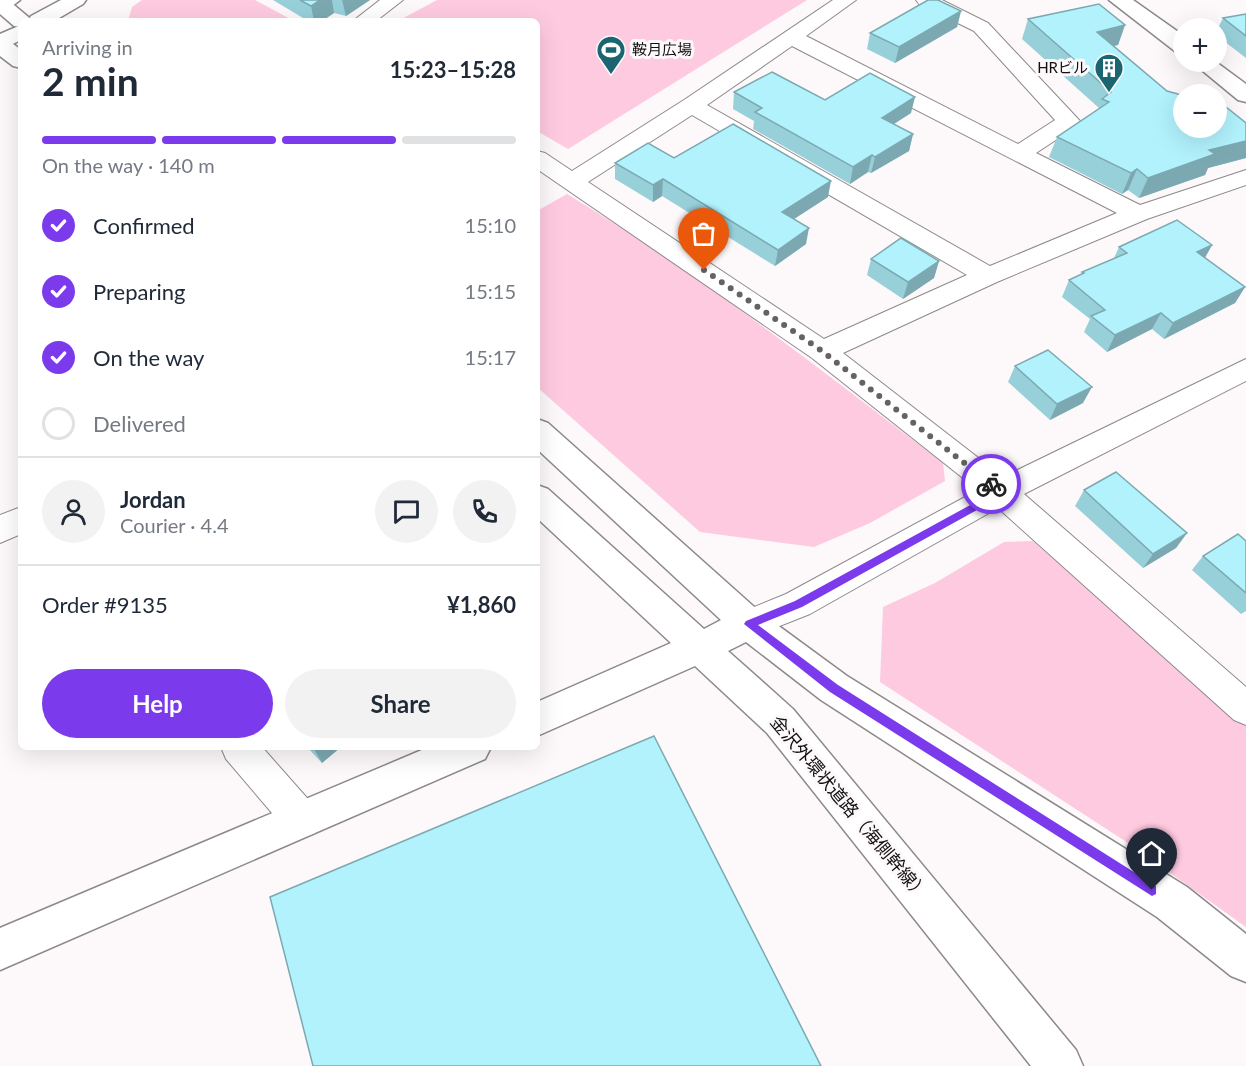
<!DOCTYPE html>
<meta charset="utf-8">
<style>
body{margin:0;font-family:Lato,"Noto Sans JP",sans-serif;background:#f2f2f3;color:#1f2937;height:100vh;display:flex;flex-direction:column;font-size:22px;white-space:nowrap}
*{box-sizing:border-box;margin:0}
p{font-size:20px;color:#747a83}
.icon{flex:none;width:33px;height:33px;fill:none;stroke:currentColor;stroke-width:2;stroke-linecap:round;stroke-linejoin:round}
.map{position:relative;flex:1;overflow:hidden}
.side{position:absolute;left:18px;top:18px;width:522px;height:732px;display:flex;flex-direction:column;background:#fff;border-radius:9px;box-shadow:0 6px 24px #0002}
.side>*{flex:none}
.fabs{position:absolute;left:1173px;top:18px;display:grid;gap:12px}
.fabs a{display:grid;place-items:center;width:54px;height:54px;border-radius:50%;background:#fff;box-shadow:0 6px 24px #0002;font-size:30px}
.pin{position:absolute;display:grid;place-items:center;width:51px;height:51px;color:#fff;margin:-62px -26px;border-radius:50% 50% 50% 0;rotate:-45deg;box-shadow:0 0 6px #0007}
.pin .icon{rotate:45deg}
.courier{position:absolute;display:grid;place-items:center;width:60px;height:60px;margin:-30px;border:4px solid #7c3aed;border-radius:50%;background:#fff;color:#222;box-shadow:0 2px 8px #0007}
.head em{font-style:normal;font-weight:700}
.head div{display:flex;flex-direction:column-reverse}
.head{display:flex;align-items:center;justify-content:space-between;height:102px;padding:0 24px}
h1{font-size:39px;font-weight:700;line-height:45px}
.bar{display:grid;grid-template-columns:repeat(4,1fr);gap:9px 6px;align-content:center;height:72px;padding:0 24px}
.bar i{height:8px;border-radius:4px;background:#e0e1e3}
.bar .active{background:#7c3aed}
.bar p{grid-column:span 4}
.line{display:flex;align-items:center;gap:15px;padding:0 24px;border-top:2px solid #e0e1e3}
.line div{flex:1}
.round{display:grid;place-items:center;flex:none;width:63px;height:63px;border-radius:32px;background:#f2f2f3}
ol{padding:0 24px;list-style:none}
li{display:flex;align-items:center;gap:18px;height:66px}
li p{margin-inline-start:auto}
li .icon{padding:6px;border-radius:50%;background:#7c3aed;color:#fff;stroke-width:4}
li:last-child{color:#747a83}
li i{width:33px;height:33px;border:3px solid #e0e1e3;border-radius:50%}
.primary-button{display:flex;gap:12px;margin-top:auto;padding:12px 24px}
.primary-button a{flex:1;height:69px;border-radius:36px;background:#7c3aed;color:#fff;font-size:24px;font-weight:700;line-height:69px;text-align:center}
.primary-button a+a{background:#f2f2f3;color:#1f2937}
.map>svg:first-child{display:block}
</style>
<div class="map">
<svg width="1246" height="1066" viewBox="0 0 1246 1066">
<rect width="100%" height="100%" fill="#fdf8fa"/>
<path fill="#fecae0" d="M 142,0 L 255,0 L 294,21 L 128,21 L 132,7 Z
M 437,0 L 807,0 L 568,149 L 537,131 L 537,21 L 398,21 Z
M 567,194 C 699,274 820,369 943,463 L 945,481 L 870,523 L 814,547 L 700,532 L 537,387 L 537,211 Z
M 1033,541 L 1246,726 L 1246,927 L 1125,841 L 880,682 L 883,607 L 935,583 L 1004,542 Z"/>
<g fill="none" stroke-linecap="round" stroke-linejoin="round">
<g stroke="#8d898a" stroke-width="2">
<path id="street" d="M 380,0 L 403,0 L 376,21 L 353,21 Z
M 833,0 L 856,0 L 806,36 L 1018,144 L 1055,120 L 974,31 L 919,4 L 916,0 L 942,0 L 988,23 L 1080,121 L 1077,126 L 1036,153 L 1140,205 L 1246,170 L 1246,185 L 1147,219 L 997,282 L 843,353 L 1003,477 L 1246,359 L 1246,381 L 1024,494 L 1246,687 L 1246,725 L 1234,720 L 998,508 L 810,614 L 749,638 L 737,634 L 732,624 L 737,614 L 786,594 L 978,490 L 812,358 L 537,169 L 537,151 L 545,153 L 572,171 L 684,100 ZM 792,46 L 1117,213 L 990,266 L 707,105 ZM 692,115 L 967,275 L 824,339 L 588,182 Z
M 21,507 L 21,534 L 0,543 L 0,515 Z
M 221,747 L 262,747 L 315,807 L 321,820 L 315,833 L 302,838 L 289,833 L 226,759 Z"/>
</g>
<g stroke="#8d898a" stroke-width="3">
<path id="secondary" d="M 0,0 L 8,0 L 33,21 L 21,21 L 21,27 L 14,26 L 0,14 Z
M 1109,0 L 1133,0 L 1184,36 L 1184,53 L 1176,52 Z
M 0,38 L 8,40 L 21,50 L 21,68 L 13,66 L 0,56 Z
M 1192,62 L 1216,62 L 1246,84 L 1246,102 L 1238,100 Z
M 537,419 L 548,423 L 761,613 L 847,676 L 1187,887 L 1246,934 L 1246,982 L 1231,976 L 1157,917 L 821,700 L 746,642 L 728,651 L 793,709 L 1076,1050 L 1083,1066 L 1031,1066 L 767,733 L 695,666 L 537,736 L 537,702 L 671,643 L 537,518 L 537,485 L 548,489 L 704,629 L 721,620 L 537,449 Z
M 429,747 L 491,747 L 485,759 L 0,970 L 0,928 Z"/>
</g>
<g stroke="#8d898a" stroke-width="3">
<path id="primary" d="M 0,0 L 20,0 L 7,10 L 0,12 Z
M 61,0 L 86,0 L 83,4 L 54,21 L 28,21 L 31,16 Z
M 21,25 L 21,40 L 0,50 L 0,34 Z"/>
</g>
<use href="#street" fill="#fff" fill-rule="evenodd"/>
<use href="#secondary" fill="#fff" fill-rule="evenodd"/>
<use href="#primary" fill="#fff" fill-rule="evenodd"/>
</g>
<path fill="#98d0da" d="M 273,0 L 370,0 L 346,16 L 334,13 L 322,21 L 308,21 Z
M 961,11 L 957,27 L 895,63 L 867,49 L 870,33 Z
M 1246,14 L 1246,58 L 1216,35 L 1216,32 L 1223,18 Z
M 1028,19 L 1125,25 L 1118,45 L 1114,46 L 1184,128 L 1246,123 L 1246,158 L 1208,168 L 1205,175 L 1139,198 L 1128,190 L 1122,194 L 1049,157 L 1057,137 L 1099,108 L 1022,39 Z
M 734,92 L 825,100 L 911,113 L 894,124 L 913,134 L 909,151 L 871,173 L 868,172 L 850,184 L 753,129 L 754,121 L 733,109 Z
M 674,158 L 828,197 L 794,219 L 806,244 L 775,266 L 662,196 L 653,202 L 615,179 L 615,163 Z
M 1212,245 L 1205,258 L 1245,287 L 1235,303 L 1164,339 L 1152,329 L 1107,352 L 1084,332 L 1090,319 L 1062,297 L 1069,280 L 1081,275 L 1082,272 L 1114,258 L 1119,247 Z
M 871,259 L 939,261 L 934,278 L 903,299 L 867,275 Z
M 1015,366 L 1083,403 L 1050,420 L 1008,382 Z
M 1084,490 L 1187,533 L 1176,548 L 1143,568 L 1075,506 Z
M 1246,541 L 1246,611 L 1241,614 L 1192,570 L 1203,556 Z
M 307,747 L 341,747 L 322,763 Z"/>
<path fill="#7ca9b1" d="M 320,0 L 332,0 L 334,13 L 322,21 L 314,21 L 311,6 Z
M 342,0 L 370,0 L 346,16 Z
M 961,11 L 957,27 L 895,63 L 899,47 Z
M 1125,25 L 1118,45 L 1090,51 L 1097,32 Z
M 915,97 L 911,113 L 878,134 L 882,118 Z
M 913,134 L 909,151 L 871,173 L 875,157 Z
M 1246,141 L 1246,158 L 1208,168 L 1205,175 L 1139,198 L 1148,178 L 1209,150 Z
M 872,155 L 868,172 L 850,184 L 853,167 Z
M 1137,169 L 1128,190 L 1122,194 L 1131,173 Z
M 663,179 L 662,196 L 653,202 L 653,185 Z
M 831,181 L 828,197 L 780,228 L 782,212 Z
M 809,228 L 806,244 L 775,266 L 778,250 Z
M 1212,245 L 1203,261 L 1197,252 Z
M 939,261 L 934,278 L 903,299 L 908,282 Z
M 1245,287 L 1235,303 L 1164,339 L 1173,323 Z
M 1161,313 L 1152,329 L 1107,352 L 1115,335 Z
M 1092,387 L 1083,403 L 1050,420 L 1057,404 Z
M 1187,533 L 1176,548 L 1143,568 L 1153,554 Z
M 313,747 L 341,747 L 322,763 Z"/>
<path fill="#b1f2fd" stroke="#7ca9b1" stroke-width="1.5" d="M 300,0 L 320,0 L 311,6 Z
M 928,0 L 938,0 L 961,11 L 899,47 L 870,33 Z
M 1099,4 L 1125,25 L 1097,32 L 1167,91 L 1178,94 L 1184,97 L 1184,128 L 1216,128 L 1216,99 L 1246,123 L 1246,141 L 1209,150 L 1215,154 L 1148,178 L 1137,169 L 1131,173 L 1057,137 L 1109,102 L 1102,99 L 1111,92 L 1028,19 Z
M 1246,14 L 1246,36 L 1223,18 Z
M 772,72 L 825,100 L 870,73 L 915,97 L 882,118 L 913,134 L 875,157 L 872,155 L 853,167 L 755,112 L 762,108 L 734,92 Z
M 733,124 L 831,181 L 782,212 L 809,228 L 778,250 L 663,179 L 653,185 L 615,163 L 648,143 L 674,158 Z
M 1177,220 L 1212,245 L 1197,252 L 1245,287 L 1173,323 L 1161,313 L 1115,335 L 1091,316 L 1105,310 L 1069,280 L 1084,273 L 1082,272 L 1127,253 L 1119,247 Z
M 901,238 L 939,261 L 908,282 L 871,259 Z
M 1048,350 L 1092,387 L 1057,404 L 1015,366 Z
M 1116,472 L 1187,533 L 1153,554 L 1084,490 Z
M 1238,534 L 1246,541 L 1246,593 L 1203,556 Z
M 654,736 L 821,1066 L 313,1066 L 270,897 Z"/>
<path fill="#7c3aed" d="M 991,481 L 1004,490 L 1004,495 L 802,607 L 758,625 L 838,685 L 1156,886 L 1156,894 L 1152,896 L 830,692 L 744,624 L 746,621 L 795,601 L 994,492 L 986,484 Z"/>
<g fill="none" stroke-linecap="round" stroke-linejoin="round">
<path stroke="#646263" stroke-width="6" stroke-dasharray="0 10.8" d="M 704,270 L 822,351 L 991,484"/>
</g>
<defs>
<g id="stadium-pin" transform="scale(1.5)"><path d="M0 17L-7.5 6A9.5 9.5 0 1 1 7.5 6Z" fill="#1a6570" stroke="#fdf8fa"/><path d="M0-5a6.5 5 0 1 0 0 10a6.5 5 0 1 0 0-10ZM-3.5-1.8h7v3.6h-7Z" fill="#fff"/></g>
<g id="building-pin" transform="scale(1.5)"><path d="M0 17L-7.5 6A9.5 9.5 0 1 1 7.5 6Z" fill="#1a6570" stroke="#fdf8fa"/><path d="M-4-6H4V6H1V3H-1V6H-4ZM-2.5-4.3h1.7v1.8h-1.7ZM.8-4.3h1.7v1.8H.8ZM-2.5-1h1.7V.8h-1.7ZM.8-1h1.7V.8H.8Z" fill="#fff"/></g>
</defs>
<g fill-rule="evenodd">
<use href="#stadium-pin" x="611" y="50"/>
<use href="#building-pin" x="1109" y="68"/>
</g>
<g text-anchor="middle" stroke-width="6" stroke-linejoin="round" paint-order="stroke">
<g font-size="15" fill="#121112" stroke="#fdf8fa" text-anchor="start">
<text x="632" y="55">鞍月広場</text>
<text x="1088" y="73" text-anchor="end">HRビル</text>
</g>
<g font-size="18" fill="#121112" stroke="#fdf8fa">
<text transform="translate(849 808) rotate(50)" y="6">金沢外環状道路（海側幹線）</text>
</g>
</g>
</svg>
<div class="fabs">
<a>+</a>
<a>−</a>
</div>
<div class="pin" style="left:704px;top:270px;background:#ea580c"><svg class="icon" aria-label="bag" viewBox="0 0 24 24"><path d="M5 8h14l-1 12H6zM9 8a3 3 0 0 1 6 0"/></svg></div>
<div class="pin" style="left:1152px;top:890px;background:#1f2937"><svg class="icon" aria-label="home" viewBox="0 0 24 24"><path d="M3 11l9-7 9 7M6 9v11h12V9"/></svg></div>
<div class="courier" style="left:991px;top:484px"><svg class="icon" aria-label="bike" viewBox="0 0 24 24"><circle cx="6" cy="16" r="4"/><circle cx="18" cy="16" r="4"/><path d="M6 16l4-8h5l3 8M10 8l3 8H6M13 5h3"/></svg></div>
<section class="side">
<div class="head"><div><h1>2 min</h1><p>Arriving in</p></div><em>15:23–15:28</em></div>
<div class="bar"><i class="active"></i><i class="active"></i><i class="active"></i><i></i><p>On the way · 140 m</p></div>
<ol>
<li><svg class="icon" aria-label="check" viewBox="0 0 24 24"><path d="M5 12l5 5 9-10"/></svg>Confirmed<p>15:10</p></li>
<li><svg class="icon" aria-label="check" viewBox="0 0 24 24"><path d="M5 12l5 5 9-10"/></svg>Preparing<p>15:15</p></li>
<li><svg class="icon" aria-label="check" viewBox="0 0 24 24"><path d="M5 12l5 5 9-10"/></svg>On the way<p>15:17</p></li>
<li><i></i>Delivered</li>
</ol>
<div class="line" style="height:108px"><a class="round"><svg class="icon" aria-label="person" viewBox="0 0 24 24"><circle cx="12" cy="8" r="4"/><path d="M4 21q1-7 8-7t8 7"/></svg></a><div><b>Jordan</b><p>Courier · 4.4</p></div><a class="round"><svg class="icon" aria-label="chat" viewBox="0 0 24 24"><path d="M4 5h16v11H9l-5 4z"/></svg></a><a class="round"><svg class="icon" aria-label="phone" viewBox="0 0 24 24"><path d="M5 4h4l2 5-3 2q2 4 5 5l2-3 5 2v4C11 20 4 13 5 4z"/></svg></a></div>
<div class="line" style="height:78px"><div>Order #9135</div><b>¥1,860</b></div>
<div class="primary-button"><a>Help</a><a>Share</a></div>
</section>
</div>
